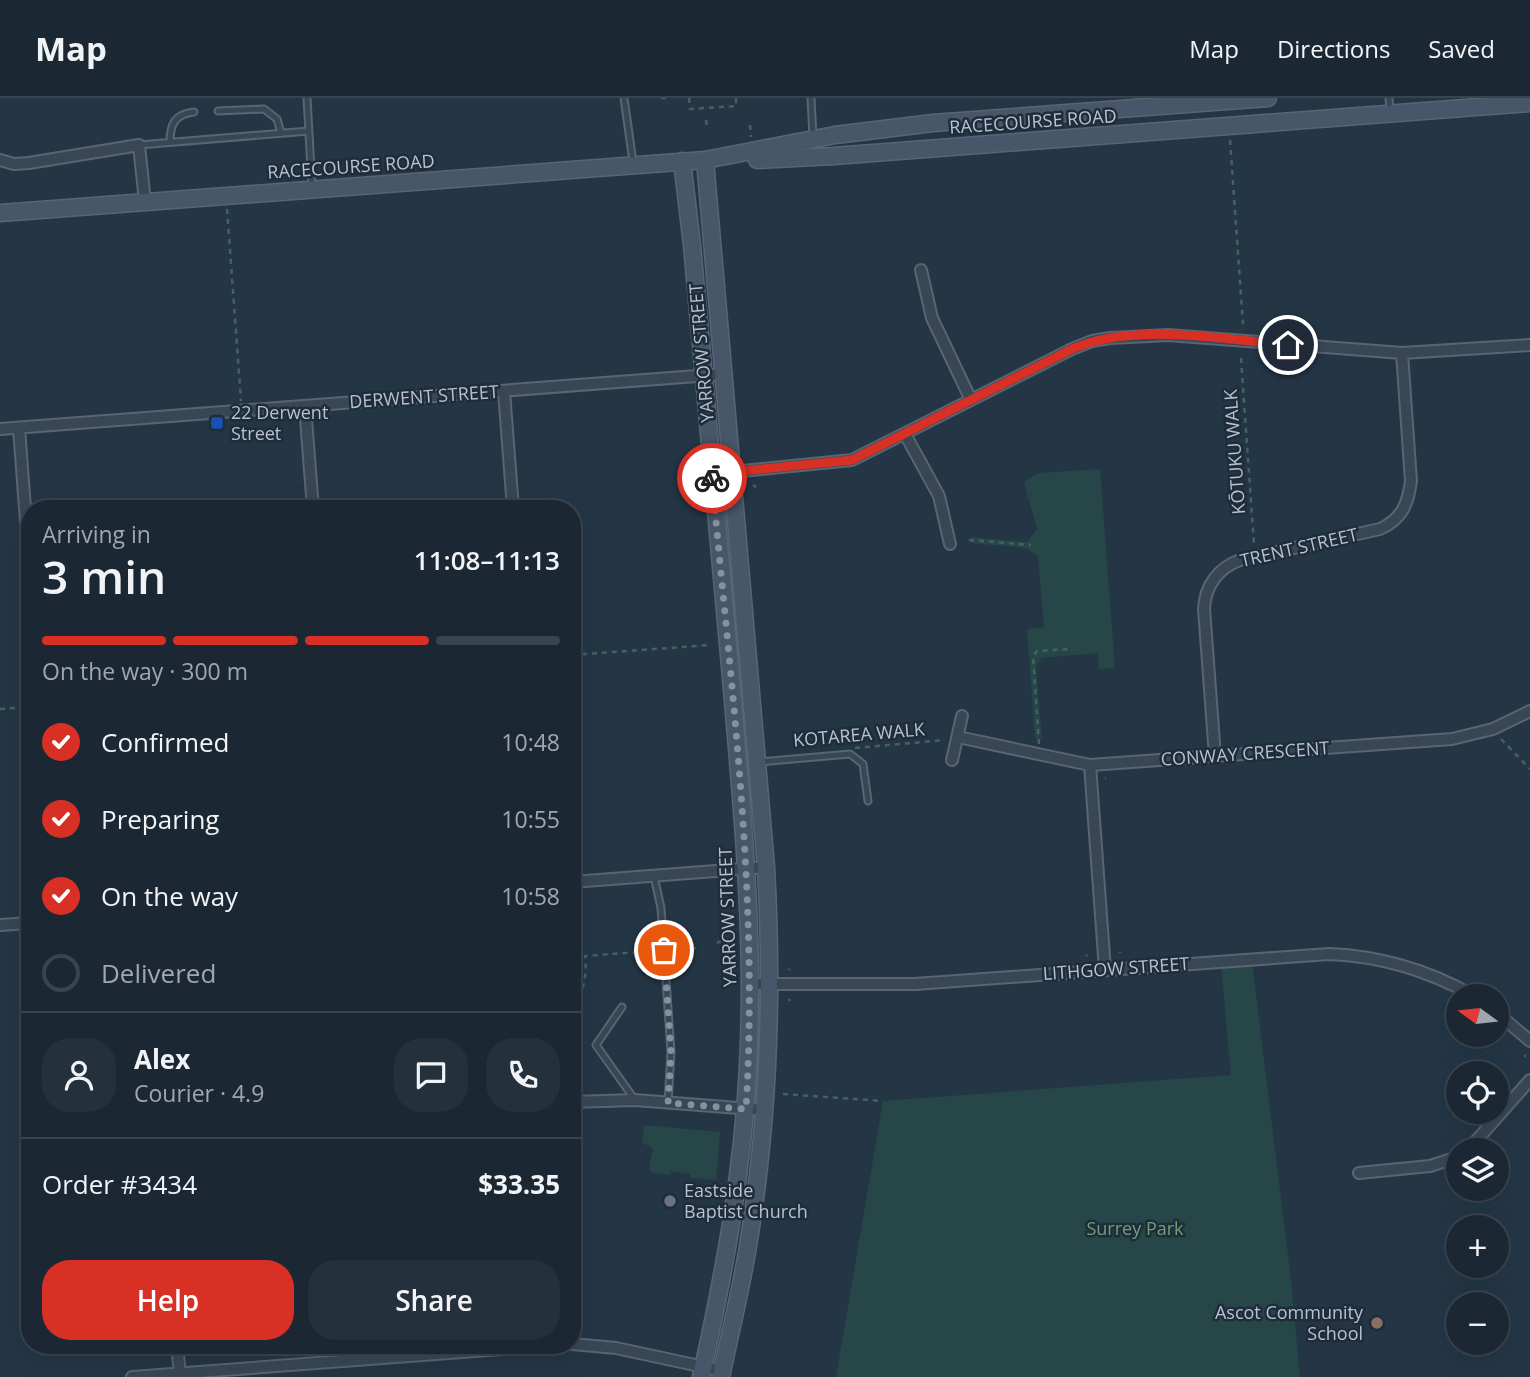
<!DOCTYPE html>
<meta charset="utf-8">
<style>
body{margin:0;font-family:"Open Sans",sans-serif;background:#24303c;color:#f1f3f6;height:100vh;display:flex;flex-direction:column;font-size:26px;white-space:nowrap}
*{box-sizing:border-box;margin:0}
p{font-size:23px;color:#a0a6ac}
.icon{flex:none;width:38px;height:38px;fill:none;stroke:currentColor;stroke-width:2;stroke-linecap:round;stroke-linejoin:round}
.map{position:relative;flex:1;overflow:hidden}
.drawer{position:absolute;left:21px;top:402px;width:560px;height:854px;display:flex;flex-direction:column;background:#1b2834;border-radius:28px;box-shadow:0 7px 28px #0002,0 0 0 2px #39444f}
.drawer>*{flex:none}
.needle{width:46px;rotate:285deg}
.fabs{position:absolute;left:1446px;top:886px;display:grid;gap:14px}
.fabs a{display:grid;place-items:center;width:63px;height:63px;border-radius:50%;background:#1b2834;box-shadow:0 7px 28px #0002,0 0 0 2px #39444f;font-size:35px}
.pin{position:absolute;display:grid;place-items:center;width:60px;height:60px;color:#fff;margin:-30px;border:4px solid #fff;border-radius:50%;box-shadow:0 2px 7px #0007}
.courier{position:absolute;display:grid;place-items:center;width:70px;height:70px;margin:-35px;border:5px solid #d93025;border-radius:50%;background:#fff;color:#222;box-shadow:0 2px 9px #0007}
.overview em{font-style:normal;font-weight:600}
.overview div{display:flex;flex-direction:column-reverse}
.overview{display:flex;align-items:center;justify-content:space-between;height:119px;padding:0 21px}
h1{font-size:46px;font-weight:600;line-height:52px}
.bar{display:grid;grid-template-columns:repeat(4,1fr);gap:10px 7px;align-content:center;height:84px;padding:0 21px}
.bar i{height:9px;border-radius:5px;background:#39444f}
.bar .current{background:#d93025}
.bar p{grid-column:span 4}
.line{display:flex;align-items:center;gap:18px;padding:0 21px;border-top:2px solid #39444f}
.line div{flex:1}
.round{display:grid;place-items:center;flex:none;width:74px;height:74px;border-radius:28px;background:#24303c}
ol{padding:0 21px;list-style:none}
li{display:flex;align-items:center;gap:21px;height:77px}
li p{margin-inline-start:auto}
li .icon{padding:7px;border-radius:50%;background:#d93025;color:#fff;stroke-width:4}
li:last-child{color:#a0a6ac}
li i{width:38px;height:38px;border:4px solid #39444f;border-radius:50%}
.primary-button{display:flex;gap:14px;margin-top:auto;padding:14px 21px}
.primary-button a{flex:1;height:80px;border-radius:28px;background:#d93025;color:#fff;font-size:28px;font-weight:600;line-height:80px;text-align:center}
.primary-button a+a{background:#24303c;color:#f1f3f6}
header{display:flex;align-items:center;gap:42px;box-sizing:border-box;height:98px;padding:0 35px;background:#1b2834;border-bottom:2px solid #39444f}
header strong{font-size:33px}
nav{display:flex;gap:38px;margin-inline-start:auto;font-size:24px}
.map>svg:first-child{display:block}
</style>
<header>
<strong>Map</strong>
<nav><a>Map</a><a>Directions</a><a>Saved</a></nav>
</header>
<div class="map">
<svg width="1530" height="1279" viewBox="0 0 1530 1279">
<rect width="100%" height="100%" fill="#243646"/>
<path fill="#264647" d="M 1100,371 L 1115,570 L 1099,571 L 1098,555 L 1042,560 L 1036,567 L 1042,642 L 1035,640 L 1027,531 L 1044,529 L 1038,458 L 1026,450 L 971,445 L 971,439 L 1027,444 L 1037,431 L 1024,384 L 1038,375 Z
M 1252,864 L 1291,1182 L 1300,1279 L 836,1279 L 883,1003 L 1231,977 L 1221,867 Z
M 644,1027 L 720,1034 L 716,1082 L 691,1080 L 690,1076 L 671,1073 L 670,1077 L 652,1074 L 649,1071 L 653,1051 L 642,1044 Z"/>
<g fill="none" stroke-linecap="round" stroke-linejoin="round">
<g stroke="#586572" stroke-width="9">
<path id="lane" d="M 307,0 L 312,89
M 624,0 L 633,64
M 811,0 L 813,39
M 1389,0 L 1390,12
M 218,13 L 264,11 L 277,21 L 281,35
M 170,44 C 170,26 175,16 194,14
M 139,47 L 309,33
M 758,664 L 850,656 L 863,666 L 868,703
M 654,778 L 661,810 L 671,954 L 668,1005
M 572,878 L 575,875
M 622,909 L 596,947 L 635,1002"/>
</g>
<g stroke="#586572" stroke-width="14">
<path id="street" d="M 0,62 L 14,66 L 29,65 L 139,47 L 145,104
M 921,172 L 932,220 L 971,302
M 504,293 L 513,411
M 305,308 L 313,411
M 19,330 L 30,477
M 0,331 L 723,276
M 905,336 L 939,398 L 950,446
M 712,376 L 852,362 L 1072,251 L 1092,243 L 1110,240 L 1168,237 L 1402,255 L 1530,247
M 958,639 L 1090,667 L 1452,641 L 1493,631 L 1530,613
M 1215,658 L 1204,511 C 1205,488 1218,470 1240,462 L 1380,431 C 1402,421 1408,406 1411,383 L 1402,255
M 952,662 L 962,618
M 1090,667 L 1105,872
M 572,784 L 766,769
M 0,827 L 30,825
M 750,886 L 915,886 L 1329,856 C 1381,858 1428,872 1474,898
M 1496,914 L 1530,943
M 572,1004 L 635,1002 L 765,1012
M 1468,1052 L 1530,982
M 1359,1075 L 1430,1068 L 1458,1059
M 572,1246 L 616,1250 L 723,1273
M 177,1248 L 180,1276
M 132,1279 L 544,1248"/>
</g>
<g stroke="#586572" stroke-width="19">
<path id="secondary" d="M 705,62 L 766,769 C 773,896 769,1022 748,1148 C 741,1192 730,1235 721,1279
M 757,62 L 834,58 L 1530,5
M 682,63 L 692,147 C 705,291 718,436 731,580 C 742,710 755,838 748,968 C 743,1073 724,1176 701,1279
M 0,115 L 705,62 L 835,37 L 933,25 L 1268,0"/>
</g>
<path stroke="#456262" stroke-width="2.5" stroke-dasharray="5 5" stroke-linecap="butt" d="M 661,0 L 666,0
M 689,0 L 690,11 L 736,8 L 736,0
M 706,22 L 707,30
M 750,27 L 751,39
M 1230,42 L 1243,226
M 227,111 L 241,303
M 1241,260 L 1254,447
M 753,387 L 756,389
M 969,442 L 1031,447
M 572,557 L 710,547
M 0,611 L 27,609
M 1501,641 L 1530,671
M 1039,646 L 1033,559 L 1037,553 L 1070,551
M 855,650 L 945,642
M 1105,680 L 1106,680
M 717,845 L 725,841 L 734,841
M 677,851 L 678,881
M 674,852 L 696,850
M 1120,855 L 1120,854
M 1086,857 L 1087,858
M 789,872 L 790,871
M 789,901 L 790,903
M 572,907 C 585,893 587,876 585,858 L 653,853
M 1524,958 L 1526,958
M 783,996 L 883,1003"/>
<use href="#lane" stroke="#394755" stroke-width="5"/>
<use href="#street" stroke="#394755" stroke-width="10"/>
<use href="#secondary" stroke="#475769" stroke-width="16"/>
</g>
<g fill="none" stroke-linecap="round" stroke-linejoin="round">
<path stroke="#84919e" stroke-width="7" stroke-dasharray="0 12.6" d="M 664,852 L 671,954 L 668,1005 L 746,1011 C 759,800 731,590 712,380"/>
<path stroke="#d93025" stroke-width="9" d="M 712,380 L 712,376 L 852,362 L 1072,251 C 1134,224 1222,241 1288,247"/>
</g>
<rect fill="#1a4fb4" stroke="#1e2c3b" stroke-width="2.5" x="210" y="318" width="14" height="14" rx="3.5"/>
<circle fill="#6b7280" stroke="#1e2c3b" stroke-width="2.5" cx="670" cy="1103" r="7"/>
<circle fill="#8d6e63" stroke="#1e2c3b" stroke-width="2.5" cx="1377" cy="1225" r="7"/>
<g text-anchor="middle" stroke-width="5" stroke-linejoin="round" paint-order="stroke">
<g font-size="18" fill="#b7c2ce" stroke="#1e2c3b">
<text transform="translate(1033 24) rotate(-4)" y="6">RACECOURSE ROAD</text>
<text transform="translate(351 69) rotate(-4)" y="6">RACECOURSE ROAD</text>
<text transform="translate(702 255) rotate(-95)" y="6">YARROW STREET</text>
<text transform="translate(424 299) rotate(-4)" y="6">DERWENT STREET</text>
<text transform="translate(1235 354) rotate(-94)" y="6">KŌTUKU WALK</text>
<text transform="translate(1299 450) rotate(-13)" y="6">TRENT STREET</text>
<text transform="translate(859 637) rotate(-5)" y="6">KOTAREA WALK</text>
<text transform="translate(1245 656) rotate(-4)" y="6">CONWAY CRESCENT</text>
<text transform="translate(728 819) rotate(-92)" y="6">YARROW STREET</text>
<text transform="translate(1116 871) rotate(-4)" y="6">LITHGOW STREET</text>
</g>
<g font-size="18" fill="#b7c2ce" stroke="#1e2c3b" text-anchor="start">
<text x="231" y="321">22 Derwent<tspan x="231" dy="21">Street</tspan></text>
<text x="684" y="1099">Eastside<tspan x="684" dy="21">Baptist Church</tspan></text>
<text x="1363" y="1221" text-anchor="end">Ascot Community<tspan x="1363" dy="21">School</tspan></text>
</g>
<g font-size="18" fill="#6ca273" stroke="#1e2c3b">
<text x="1135" y="1137">Surrey Park</text>
</g>
</g>
</svg>
<div class="fabs">
<a><svg class="needle" viewBox="-14 -14 28 28"><path d="M0-13l5 13h-10z" fill="#e53935"/><path d="M0 13l5-13h-10z" fill="#a0a6ac"/></svg></a>
<a><svg class="icon" aria-label="locate" viewBox="0 0 24 24"><circle cx="12" cy="12" r="6"/><path d="M12 2v4M12 18v4M2 12h4M18 12h4"/></svg></a>
<a><svg class="icon" aria-label="layers" viewBox="0 0 24 24"><path d="M12 4l9 5-9 5-9-5zM3 14l9 5 9-5"/></svg></a>
<a>+</a>
<a>−</a>
</div>
<div class="pin" style="left:664px;top:852px;background:#ea580c"><svg class="icon" aria-label="bag" viewBox="0 0 24 24"><path d="M5 8h14l-1 12H6zM9 8a3 3 0 0 1 6 0"/></svg></div>
<div class="pin" style="left:1288px;top:247px;background:#1f2937"><svg class="icon" aria-label="home" viewBox="0 0 24 24"><path d="M3 11l9-7 9 7M6 9v11h12V9"/></svg></div>
<div class="courier" style="left:712px;top:380px"><svg class="icon" aria-label="bike" viewBox="0 0 24 24"><circle cx="6" cy="16" r="4"/><circle cx="18" cy="16" r="4"/><path d="M6 16l4-8h5l3 8M10 8l3 8H6M13 5h3"/></svg></div>
<section class="drawer">
<div class="overview"><div><h1>3 min</h1><p>Arriving in</p></div><em>11:08–11:13</em></div>
<div class="bar"><i class="current"></i><i class="current"></i><i class="current"></i><i></i><p>On the way · 300 m</p></div>
<ol>
<li><svg class="icon" aria-label="check" viewBox="0 0 24 24"><path d="M5 12l5 5 9-10"/></svg>Confirmed<p>10:48</p></li>
<li><svg class="icon" aria-label="check" viewBox="0 0 24 24"><path d="M5 12l5 5 9-10"/></svg>Preparing<p>10:55</p></li>
<li><svg class="icon" aria-label="check" viewBox="0 0 24 24"><path d="M5 12l5 5 9-10"/></svg>On the way<p>10:58</p></li>
<li><i></i>Delivered</li>
</ol>
<div class="line" style="height:126px"><a class="round"><svg class="icon" aria-label="person" viewBox="0 0 24 24"><circle cx="12" cy="8" r="4"/><path d="M4 21q1-7 8-7t8 7"/></svg></a><div><b>Alex</b><p>Courier · 4.9</p></div><a class="round"><svg class="icon" aria-label="chat" viewBox="0 0 24 24"><path d="M4 5h16v11H9l-5 4z"/></svg></a><a class="round"><svg class="icon" aria-label="phone" viewBox="0 0 24 24"><path d="M5 4h4l2 5-3 2q2 4 5 5l2-3 5 2v4C11 20 4 13 5 4z"/></svg></a></div>
<div class="line" style="height:91px"><div>Order #3434</div><b>$33.35</b></div>
<div class="primary-button"><a>Help</a><a>Share</a></div>
</section>
</div>
